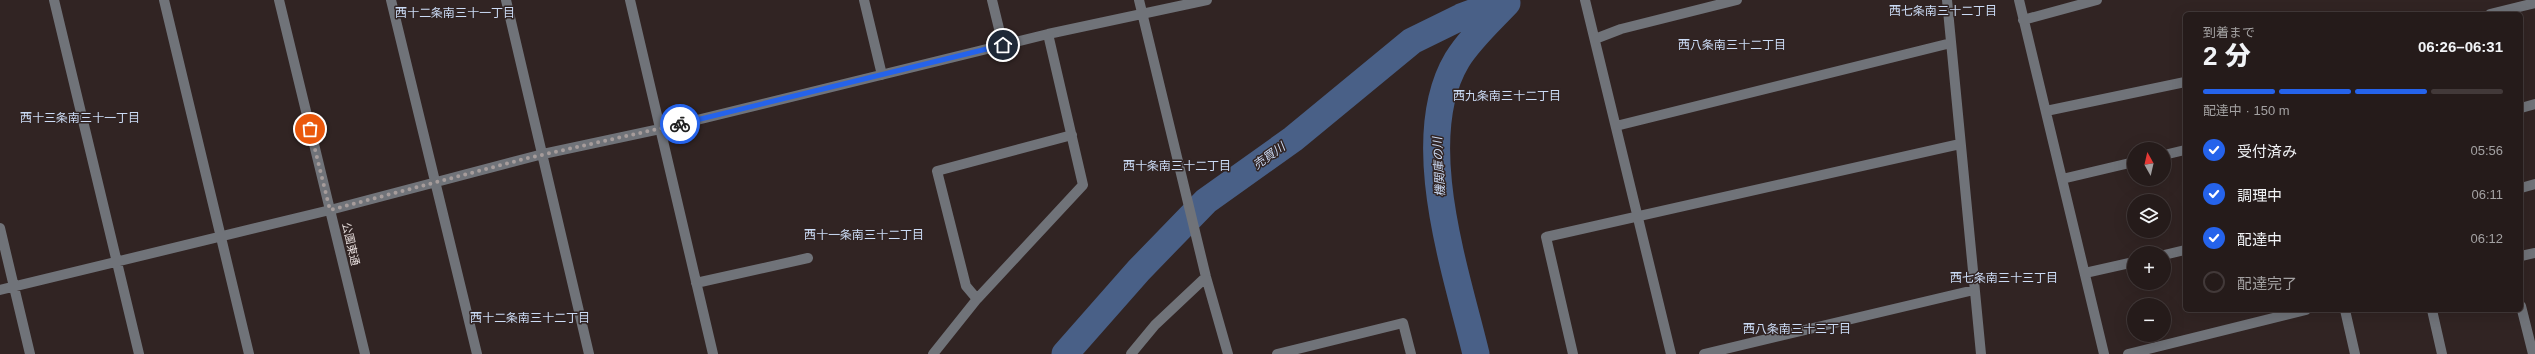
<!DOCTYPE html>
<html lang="ja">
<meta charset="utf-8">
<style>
body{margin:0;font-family:Arial,"Noto Sans JP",sans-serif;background:#2d2423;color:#f1f3f6;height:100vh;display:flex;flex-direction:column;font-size:15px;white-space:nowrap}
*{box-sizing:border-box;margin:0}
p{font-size:13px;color:#a3a1a2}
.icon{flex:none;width:22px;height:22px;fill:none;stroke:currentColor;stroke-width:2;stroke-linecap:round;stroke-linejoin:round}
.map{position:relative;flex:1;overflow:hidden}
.sheet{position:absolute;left:2183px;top:12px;width:340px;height:300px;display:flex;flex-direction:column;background:#251b1a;border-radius:6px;box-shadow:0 4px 16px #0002,0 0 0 1px #423939}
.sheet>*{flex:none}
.needle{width:26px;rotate:352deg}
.fabs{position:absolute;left:2127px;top:142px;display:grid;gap:8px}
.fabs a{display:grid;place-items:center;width:44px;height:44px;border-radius:50%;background:#251b1a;box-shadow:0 4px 16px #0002,0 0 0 1px #423939;font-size:20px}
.pin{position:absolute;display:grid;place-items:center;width:34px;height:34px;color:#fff;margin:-17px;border:2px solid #fff;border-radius:50%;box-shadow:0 1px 4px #0007}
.courier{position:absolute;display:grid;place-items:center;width:40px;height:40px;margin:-20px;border:3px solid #2563eb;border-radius:50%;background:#fff;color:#222;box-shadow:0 1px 5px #0007}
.headline em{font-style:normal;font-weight:800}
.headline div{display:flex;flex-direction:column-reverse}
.headline{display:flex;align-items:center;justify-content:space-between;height:68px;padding:0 20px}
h1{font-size:26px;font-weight:800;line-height:30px}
.bar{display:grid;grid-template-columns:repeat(4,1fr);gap:6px 4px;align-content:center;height:48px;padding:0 20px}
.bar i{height:5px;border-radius:3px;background:#423939}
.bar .on{background:#2563eb}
.bar p{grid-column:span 4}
ol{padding:0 20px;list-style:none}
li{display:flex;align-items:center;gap:12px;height:44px}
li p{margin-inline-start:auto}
li .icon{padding:4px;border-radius:50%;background:#2563eb;color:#fff;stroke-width:4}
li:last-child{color:#a3a1a2}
li i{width:22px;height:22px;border:2px solid #423939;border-radius:50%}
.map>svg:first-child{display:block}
</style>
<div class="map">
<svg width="2535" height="354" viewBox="0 0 2535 354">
<rect width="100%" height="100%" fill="#312423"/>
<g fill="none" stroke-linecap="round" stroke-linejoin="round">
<path stroke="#496087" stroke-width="27" d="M 1065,354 L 1139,270 L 1206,201 L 1293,139 L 1412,41 L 1461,17 L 1506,0
M 1476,354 C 1456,271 1410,139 1457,60 C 1470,39 1490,21 1507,3"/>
<path stroke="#707379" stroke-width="10" d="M 54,0 L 139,354
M 164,0 L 249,354
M 279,0 L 365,354
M 391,0 L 477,354
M 506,0 L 589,354
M 630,0 L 713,354
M 864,0 L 882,75
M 992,0 L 1003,45
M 1139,0 L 1206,277 L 1228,354
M 1585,0 L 1671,354
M 1947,0 L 1981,354
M 2019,0 L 2104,354
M 2490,14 L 2535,3
M 2023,20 L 2097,0
M 1595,39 L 1621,29 L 1737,0
M 2521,108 L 2535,104
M 2046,111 L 2185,82
M 1616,126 L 1951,43
M 2164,155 L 2185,150
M 2062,179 L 2134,162
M 2521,188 L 2535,184
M 0,228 L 30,354
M 2164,255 L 2185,250
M 2521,256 L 2535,253
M 2085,273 L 2134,262
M 696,283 L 808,258
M 0,290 L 330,210 L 543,154 L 660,129 L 1048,34 L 1207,0
M 977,299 L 966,286 L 937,171 L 1072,135
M 2521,306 L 2533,354
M 2345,310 L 2355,354
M 2432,310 L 2442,354
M 933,354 L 977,299 L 1083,185 L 1048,34
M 1131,354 L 1155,325 L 1206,277
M 1277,354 L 1403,323 L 1411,354
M 1573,354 L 1546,237 L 1960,144
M 1704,354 L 1974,290
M 2128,354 L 2306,310"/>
</g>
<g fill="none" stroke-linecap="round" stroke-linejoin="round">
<path stroke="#a69c9b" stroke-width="4" stroke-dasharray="0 7.2" d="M 310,129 L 330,210 L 528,158 L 680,124"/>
<path stroke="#2563eb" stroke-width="5" d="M 680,124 L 1003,45"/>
</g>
<g text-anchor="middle" stroke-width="3" stroke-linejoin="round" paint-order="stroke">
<g font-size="11" fill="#e5dcdb" stroke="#312423">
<text transform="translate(351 244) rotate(77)" y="4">公園東通</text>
</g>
<g font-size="12" fill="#ccdcf6" stroke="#312423">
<text x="1943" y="15">西七条南三十二丁目</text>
<text x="455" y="17">西十二条南三十一丁目</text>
<text x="1732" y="49">西八条南三十二丁目</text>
<text x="1507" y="100">西九条南三十二丁目</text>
<text x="80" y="122">西十三条南三十一丁目</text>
<text x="1177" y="170">西十条南三十二丁目</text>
<text x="864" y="239">西十一条南三十二丁目</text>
<text x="2004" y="282">西七条南三十三丁目</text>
<text x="530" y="322">西十二条南三十二丁目</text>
<text x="1797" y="333">西八条南三十三丁目</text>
</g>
<g font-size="12" font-style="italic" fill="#cad9f3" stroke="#312423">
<text transform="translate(1269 156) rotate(-36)" y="4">売買川</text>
<text transform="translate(1439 167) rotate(-93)" y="4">機関庫の川</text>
</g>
</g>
</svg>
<div class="fabs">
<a><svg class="needle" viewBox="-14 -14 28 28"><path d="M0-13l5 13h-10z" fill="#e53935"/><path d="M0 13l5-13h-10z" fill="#a3a1a2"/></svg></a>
<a><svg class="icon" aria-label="layers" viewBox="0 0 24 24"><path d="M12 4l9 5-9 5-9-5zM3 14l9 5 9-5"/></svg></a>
<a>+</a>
<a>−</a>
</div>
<div class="pin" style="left:310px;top:129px;background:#ea580c"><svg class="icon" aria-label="bag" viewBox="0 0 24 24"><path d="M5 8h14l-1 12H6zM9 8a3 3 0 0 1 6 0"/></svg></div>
<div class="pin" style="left:1003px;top:45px;background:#1f2937"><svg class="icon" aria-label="home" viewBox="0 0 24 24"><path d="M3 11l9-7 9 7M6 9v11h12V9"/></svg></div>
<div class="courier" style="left:680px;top:124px"><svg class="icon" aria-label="bike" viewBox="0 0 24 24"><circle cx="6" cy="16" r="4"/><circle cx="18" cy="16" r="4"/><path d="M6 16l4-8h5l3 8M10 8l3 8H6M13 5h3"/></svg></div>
<section class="sheet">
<div class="headline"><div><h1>2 分</h1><p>到着まで</p></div><em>06:26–06:31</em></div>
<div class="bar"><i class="on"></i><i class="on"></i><i class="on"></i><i></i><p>配達中 · 150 m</p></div>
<ol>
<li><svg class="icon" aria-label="check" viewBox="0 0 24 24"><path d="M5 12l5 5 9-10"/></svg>受付済み<p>05:56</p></li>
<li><svg class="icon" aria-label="check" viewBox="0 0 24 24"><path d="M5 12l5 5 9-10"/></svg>調理中<p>06:11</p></li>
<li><svg class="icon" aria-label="check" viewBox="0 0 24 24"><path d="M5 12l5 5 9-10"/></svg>配達中<p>06:12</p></li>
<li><i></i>配達完了</li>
</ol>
</section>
</div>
